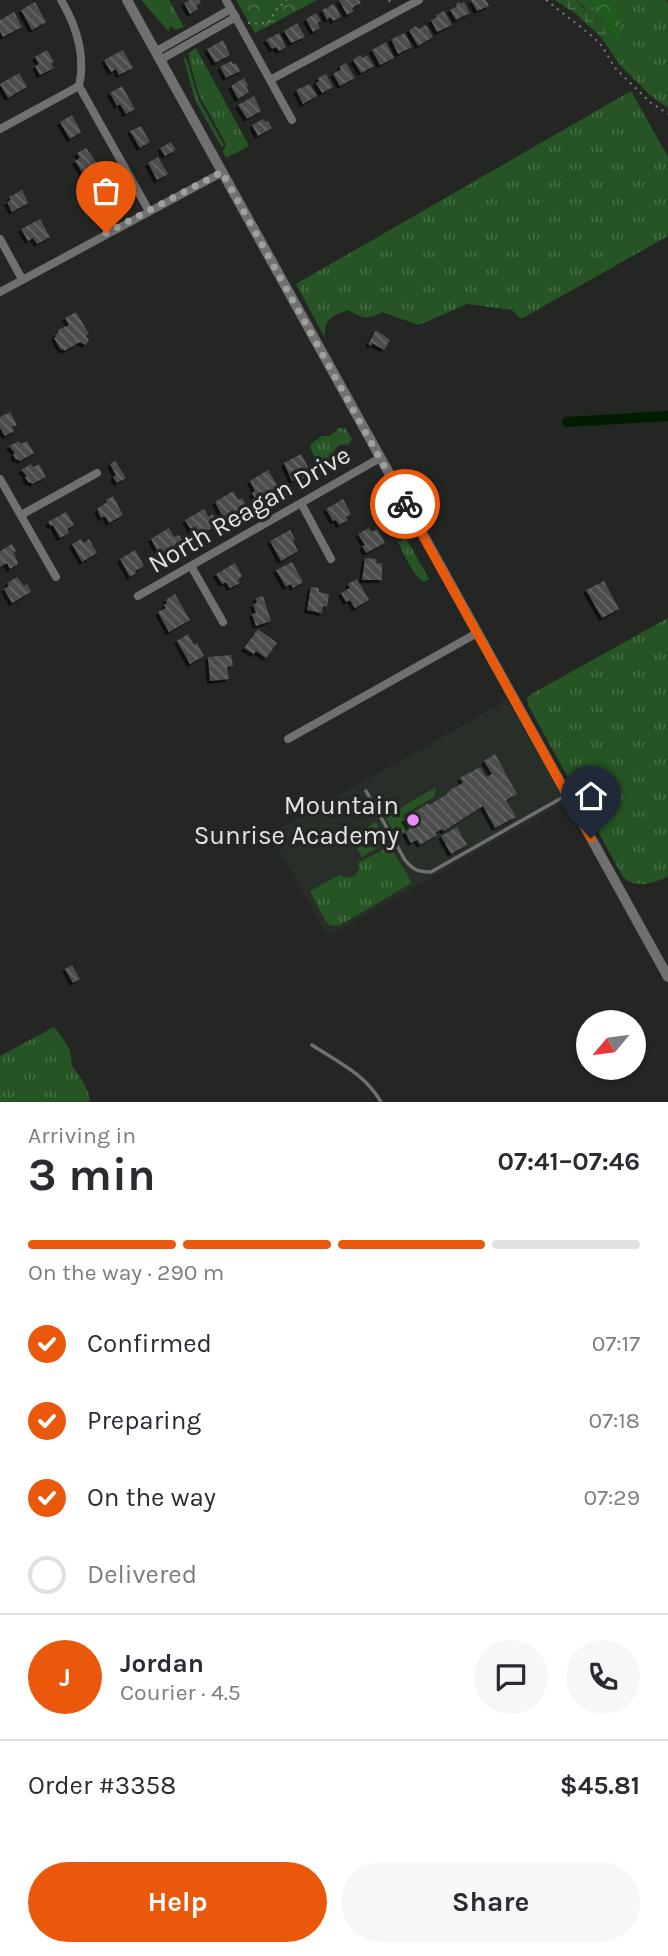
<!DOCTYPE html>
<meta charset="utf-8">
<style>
body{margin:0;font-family:Karla,sans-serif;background:#f7f7f7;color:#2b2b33;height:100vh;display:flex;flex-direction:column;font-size:26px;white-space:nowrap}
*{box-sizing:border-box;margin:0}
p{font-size:23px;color:#7c7c81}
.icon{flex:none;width:38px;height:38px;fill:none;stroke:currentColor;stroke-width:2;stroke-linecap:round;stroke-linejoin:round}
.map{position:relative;height:1102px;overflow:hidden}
.panel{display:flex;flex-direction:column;background:#fff;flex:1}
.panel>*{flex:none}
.needle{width:46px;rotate:241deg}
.buttons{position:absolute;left:576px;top:1010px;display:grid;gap:14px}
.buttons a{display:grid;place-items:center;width:70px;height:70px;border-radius:50%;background:#fff;box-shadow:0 2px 5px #0004;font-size:35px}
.pin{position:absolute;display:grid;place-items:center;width:60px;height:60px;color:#fff;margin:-72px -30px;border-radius:50% 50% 50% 0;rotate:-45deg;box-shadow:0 0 7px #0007}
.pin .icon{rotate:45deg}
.courier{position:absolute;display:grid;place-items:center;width:70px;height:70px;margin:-35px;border:5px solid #ea580c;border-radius:50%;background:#fff;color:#222;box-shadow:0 2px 9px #0007}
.head em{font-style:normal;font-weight:700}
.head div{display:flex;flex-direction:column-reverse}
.head{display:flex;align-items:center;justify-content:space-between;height:119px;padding:0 28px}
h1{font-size:46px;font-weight:700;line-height:52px}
.bar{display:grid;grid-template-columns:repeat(4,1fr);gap:10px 7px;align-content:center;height:84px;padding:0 28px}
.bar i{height:9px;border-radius:5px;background:#e1e1e2}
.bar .selected{background:#ea580c}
.bar p{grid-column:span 4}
.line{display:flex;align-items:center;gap:18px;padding:0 28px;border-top:2px solid #e1e1e2}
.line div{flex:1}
.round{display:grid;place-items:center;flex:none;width:74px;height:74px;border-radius:37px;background:#f7f7f7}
ol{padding:0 28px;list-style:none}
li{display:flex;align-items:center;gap:21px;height:77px}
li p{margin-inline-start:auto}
li .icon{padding:7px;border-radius:50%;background:#ea580c;color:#fff;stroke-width:4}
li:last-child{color:#7c7c81}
li i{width:38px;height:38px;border:4px solid #e1e1e2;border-radius:50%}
.action{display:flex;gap:14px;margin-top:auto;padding:14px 28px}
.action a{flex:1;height:80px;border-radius:42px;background:#ea580c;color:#fff;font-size:28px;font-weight:700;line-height:80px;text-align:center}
.action a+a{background:#f7f7f7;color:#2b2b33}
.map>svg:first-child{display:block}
</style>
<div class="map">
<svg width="668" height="1102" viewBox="0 0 668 1102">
<defs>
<pattern id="grass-tufts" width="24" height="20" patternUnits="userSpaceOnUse" patternTransform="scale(1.75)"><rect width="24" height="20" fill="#265424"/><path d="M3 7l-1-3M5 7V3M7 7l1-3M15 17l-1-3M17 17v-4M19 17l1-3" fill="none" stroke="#456c44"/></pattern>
<pattern id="forest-crowns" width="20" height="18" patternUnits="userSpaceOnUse" patternTransform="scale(1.75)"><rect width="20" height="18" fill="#1e5c1e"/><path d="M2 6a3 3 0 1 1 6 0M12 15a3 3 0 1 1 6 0" fill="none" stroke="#3e733e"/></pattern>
<pattern id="wetland-marsh" width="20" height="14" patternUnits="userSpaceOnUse" patternTransform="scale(1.75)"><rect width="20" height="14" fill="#265424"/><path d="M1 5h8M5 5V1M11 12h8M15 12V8" fill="none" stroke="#456c44"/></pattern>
<pattern id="park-crowns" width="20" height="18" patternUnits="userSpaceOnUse" patternTransform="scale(1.75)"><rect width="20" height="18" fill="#265424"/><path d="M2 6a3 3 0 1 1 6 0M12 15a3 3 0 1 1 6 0" fill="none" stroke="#456c44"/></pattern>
<pattern id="building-back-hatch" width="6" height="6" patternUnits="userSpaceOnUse" patternTransform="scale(1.75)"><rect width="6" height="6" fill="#4c4e4c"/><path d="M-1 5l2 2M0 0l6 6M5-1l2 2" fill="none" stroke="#666766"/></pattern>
<filter id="shadow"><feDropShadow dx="-3" dy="3" stdDeviation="0" flood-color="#0009"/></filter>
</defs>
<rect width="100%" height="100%" fill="#232623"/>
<path fill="#282f28" d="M 507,700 L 565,802 L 328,936 L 270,834 Z"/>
<path fill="url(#grass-tufts)" d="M 141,0 L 169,0 L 184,27 L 176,30 L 170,26 L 169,32 Z
M 576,0 L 665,0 L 668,2 L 668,108 L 651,96 L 619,64 L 608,35 L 596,18 Z
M 196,48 L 249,146 L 226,158 L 223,152 L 226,144 L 199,95 L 189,59 L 189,53 Z
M 183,56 L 187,60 L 198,98 L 224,145 L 222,148 L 195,100 Z
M 631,91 L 668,157 L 668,236 L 521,319 L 512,310 L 467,304 L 419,325 L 382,312 C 368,321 362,318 348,310 C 331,316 324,319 325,338 L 296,284 Z
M 339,428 L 346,429 L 352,439 L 348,445 C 340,443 336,446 333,453 L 339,461 L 339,465 L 329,471 L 320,467 L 310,448 L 311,444 L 322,436 L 330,436 Z
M 406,538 L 429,579 L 424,582 C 412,575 405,555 398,542 Z
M 668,618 L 668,876 C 654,884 636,889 623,877 L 528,705 L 527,698 L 533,693 Z
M 436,787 L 434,797 L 403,815 L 403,818 L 410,829 L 401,834 L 397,826 L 392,829 L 385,817 Z
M 390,846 L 412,883 L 338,926 L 330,925 L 326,922 L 310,891 L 339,875 L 346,878 L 355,876 L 359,869 L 358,863 Z
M 54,1027 L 62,1037 L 70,1050 L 72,1066 L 81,1078 L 88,1092 L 90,1102 L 0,1102 L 0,1056 Z"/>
<path fill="url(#forest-crowns)" d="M 583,0 L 608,0 L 620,15 C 618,24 622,31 620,40 L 613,41 L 611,38 L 613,33 L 605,30 L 605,18 L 600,16 L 598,8 Z"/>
<path fill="url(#wetland-marsh)" d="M 555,0 L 576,0 L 583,8 L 596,10 L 596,18 L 608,35 L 619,64 L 601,37 L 576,14 Z"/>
<path fill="url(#park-crowns)" d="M 236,0 L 317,0 L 255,33 Z
M 376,822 L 387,842 L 362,857 L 350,837 Z"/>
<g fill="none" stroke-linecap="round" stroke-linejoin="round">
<path stroke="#001d00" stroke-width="10" d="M 567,422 L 668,416"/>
</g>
<path fill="url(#building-back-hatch)" filter="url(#shadow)" d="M 190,0 L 199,0 L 201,3 L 196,6 L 198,9 L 190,14 L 184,3 Z
M 339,0 L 359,0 L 361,3 L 352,8 L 354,11 L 347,15 Z
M 471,0 L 486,0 L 489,6 L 477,11 Z
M 35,2 L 46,22 L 32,30 L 21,10 Z
M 460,2 L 461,4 L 464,2 L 470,13 L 456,20 L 450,10 L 457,6 L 456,4 Z
M 334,4 L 341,17 L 333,21 L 331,17 L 327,20 L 322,10 Z
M 444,11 L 452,25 L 437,32 L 431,20 L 437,17 L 436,15 Z
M 14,12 L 22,27 L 3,37 L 0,31 L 0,20 Z
M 316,13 L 321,21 L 317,23 L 320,28 L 313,32 L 306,19 Z
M 297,23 L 305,37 L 291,43 L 284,31 Z
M 426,25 L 433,37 L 418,46 L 409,30 L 416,26 L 418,29 Z
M 279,33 L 286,47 L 279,51 L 276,47 L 272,49 L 266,40 Z
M 405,33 L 412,47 L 398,54 L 391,39 Z
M 223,40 L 230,55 L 215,63 L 207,49 Z
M 386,42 L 394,58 L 380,65 L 372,50 Z
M 47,50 L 54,62 L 51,63 L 54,68 L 40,75 L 35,66 L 39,64 L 35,57 Z
M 123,50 L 133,68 L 119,75 L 116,69 L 111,72 L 104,60 Z
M 360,55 L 362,58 L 367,55 L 374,66 L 361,73 L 353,60 Z
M 231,61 L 233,64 L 236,63 L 240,71 L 226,78 L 220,67 Z
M 346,63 L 355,78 L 340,86 L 333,74 L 341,69 L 340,66 Z
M 19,73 L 27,87 L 8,98 L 0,84 Z
M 326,74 L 333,87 L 322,93 L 316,83 L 319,81 L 318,78 Z
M 244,78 L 248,86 L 246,87 L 249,92 L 238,99 L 231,86 Z
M 310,84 L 317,96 L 303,104 L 296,90 Z
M 122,86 L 135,109 L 126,114 L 120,104 L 117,106 L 110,93 Z
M 254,96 L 261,111 L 247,119 L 238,105 Z
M 72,115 L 81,132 L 70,139 L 60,122 Z
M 263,119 L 265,122 L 268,121 L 272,128 L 258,136 L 252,125 Z
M 141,126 L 150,142 L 140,148 L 130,131 Z
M 171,142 L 176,150 L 165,156 L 160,148 Z
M 86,148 L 99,166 L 84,175 L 75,161 L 80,158 L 77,153 Z
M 158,157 L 168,174 L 157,180 L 148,163 Z
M 107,183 L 116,198 L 100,207 L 94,195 L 101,192 L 99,188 Z
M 22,190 L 28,203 L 12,212 L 7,202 L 11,200 L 9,197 Z
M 40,219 L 50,237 L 37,244 L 33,238 L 28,241 L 21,229 Z
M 76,312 L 89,334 L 86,336 L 89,341 L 85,345 L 80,342 L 64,351 L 63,349 L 61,350 L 54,338 L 56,337 L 55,335 L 59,332 L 58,330 L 69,325 L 65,318 Z
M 376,330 L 390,340 L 384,350 L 372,343 L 371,346 L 368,344 Z
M 10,412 L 17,425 L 12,427 L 14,431 L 5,436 L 0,428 L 0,417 Z
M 19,441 L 21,444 L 27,441 L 34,453 L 20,461 L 18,459 L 16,460 L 13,454 L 15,453 L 9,446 Z
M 301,454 L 312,474 L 301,480 L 299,478 L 292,481 L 284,463 Z
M 115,461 L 126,478 L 117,483 L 113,477 L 116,475 L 110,464 Z
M 31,464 L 33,467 L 39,464 L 46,477 L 32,484 L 31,482 L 29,483 L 25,477 L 27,476 L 21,470 Z
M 268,470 L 280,490 L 257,502 L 252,493 L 255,491 L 250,481 Z
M 233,491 L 238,500 L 242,498 L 248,508 L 225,521 L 215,502 Z
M 113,496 L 123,515 L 109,523 L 105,516 L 101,518 L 97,509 L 107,502 L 106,500 Z
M 343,499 L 351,514 L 346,517 L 348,520 L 339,525 L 336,520 L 333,521 L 326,509 Z
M 204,509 L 209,517 L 213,514 L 219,524 L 196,538 L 185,520 Z
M 66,512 L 74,525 L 67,529 L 69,533 L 60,538 L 53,525 L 51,526 L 48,522 Z
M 169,528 L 174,537 L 179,535 L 185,545 L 161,558 L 151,539 Z
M 369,528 L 372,532 L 377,529 L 385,543 L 366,553 L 362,546 L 365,545 L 358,534 Z
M 290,530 L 295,539 L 293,541 L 298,551 L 281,561 L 270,541 Z
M 81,539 L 84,543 L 89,539 L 97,553 L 82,562 L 72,544 Z
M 12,544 L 16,551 L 14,552 L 18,564 L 10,569 L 7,563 L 0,567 L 0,551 Z
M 135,550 L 144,566 L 135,571 L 136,573 L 130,577 L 120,559 Z
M 365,558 L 377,559 L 376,563 L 382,563 L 382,580 L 362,580 Z
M 292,562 L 303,582 L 293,588 L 291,584 L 286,587 L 276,570 Z
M 235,563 L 242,576 L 238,580 L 240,583 L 230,588 L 226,582 L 222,584 L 216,574 Z
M 17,577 L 24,586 L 27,584 L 31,592 L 12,603 L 4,589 L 9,586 L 7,583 Z
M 357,579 L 369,600 L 355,608 L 350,600 L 346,602 L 341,593 L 350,588 L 348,584 Z
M 604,581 L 619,609 L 602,618 L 586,590 Z
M 311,587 L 319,588 L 319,592 L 329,594 L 327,607 L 323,606 L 322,613 L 307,610 Z
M 175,594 L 190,620 L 169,632 L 158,612 L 166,608 L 164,605 L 167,603 L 166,600 Z
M 263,596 L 271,621 L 256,626 L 252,614 L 256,613 L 253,604 L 257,603 L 256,598 Z
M 258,629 L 277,643 L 266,658 L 256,651 L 254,654 L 244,648 Z
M 188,634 L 194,645 L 197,643 L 204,656 L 190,664 L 177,641 Z
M 231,655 L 233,666 L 227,667 L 229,679 L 210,681 L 208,657 Z
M 495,754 L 517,794 L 506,800 L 516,817 L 495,828 L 483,806 L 444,831 L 442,829 L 435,833 L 437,835 L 420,845 L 417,840 L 411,843 L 405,832 L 410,829 L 404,819 L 428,803 L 429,805 L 446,795 L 450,790 L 463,783 L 460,778 L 480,767 L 486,777 L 492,774 L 484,761 Z
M 457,827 L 467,845 L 451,854 L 441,836 Z
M 72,965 L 80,979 L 73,983 L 65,969 Z"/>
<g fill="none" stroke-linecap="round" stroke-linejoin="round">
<path stroke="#7c7e7c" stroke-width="2" stroke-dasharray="2 5" stroke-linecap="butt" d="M 389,0 L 391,4
M 546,0 L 592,36 L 602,46 L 615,68 L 651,103 L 668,114
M 248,23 L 260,24 L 269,22 L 277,9 L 287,0"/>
<path stroke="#6f706f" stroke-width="3.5" d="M 366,791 L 405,860 C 413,870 418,872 431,872 L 565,796
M 312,1045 C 338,1062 365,1074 381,1102"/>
<path stroke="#6f706f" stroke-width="8" d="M 61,0 C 77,27 86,55 79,86 L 149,211
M 226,0 L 292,120
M 155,52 L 231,9
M 160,60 L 236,17
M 270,80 L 419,0
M 0,129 L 79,86
M 0,239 L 22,279
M 0,292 L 223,172
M 0,479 L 56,577
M 301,503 L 331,559
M 21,515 L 97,473
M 191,566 L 223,622
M 138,596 L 380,458
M 288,739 L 477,633"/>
<path stroke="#6f706f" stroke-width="10" d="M 127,0 L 668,977"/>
</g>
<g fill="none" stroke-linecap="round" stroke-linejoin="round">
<path stroke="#9fa19f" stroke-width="7" stroke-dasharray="0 12.6" d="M 106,233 L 222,172 L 405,504"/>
<path stroke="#ea580c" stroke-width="9" d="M 405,504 L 591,838"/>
</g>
<circle fill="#ed8cf9" stroke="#232623" stroke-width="2.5" cx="413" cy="820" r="7"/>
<g text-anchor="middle" stroke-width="7" stroke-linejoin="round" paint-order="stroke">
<g font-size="26" fill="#e2e3e2" stroke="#232623">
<text transform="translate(249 509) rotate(-30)" y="9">North Reagan Drive</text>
</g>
<g font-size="26" fill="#e2e3e2" stroke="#232623" text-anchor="end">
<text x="399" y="814">Mountain<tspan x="399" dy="30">Sunrise Academy</tspan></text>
</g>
</g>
</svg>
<div class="buttons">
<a><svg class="needle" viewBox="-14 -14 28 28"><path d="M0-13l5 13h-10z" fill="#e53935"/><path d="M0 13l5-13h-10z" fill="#7c7c81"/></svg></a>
</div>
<div class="pin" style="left:106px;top:233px;background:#ea580c"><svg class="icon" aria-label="bag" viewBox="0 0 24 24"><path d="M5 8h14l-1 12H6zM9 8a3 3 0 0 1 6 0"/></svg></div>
<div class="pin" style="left:591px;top:838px;background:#1f2937"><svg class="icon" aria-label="home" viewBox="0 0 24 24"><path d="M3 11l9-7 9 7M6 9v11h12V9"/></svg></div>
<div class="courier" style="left:405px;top:504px"><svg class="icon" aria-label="bike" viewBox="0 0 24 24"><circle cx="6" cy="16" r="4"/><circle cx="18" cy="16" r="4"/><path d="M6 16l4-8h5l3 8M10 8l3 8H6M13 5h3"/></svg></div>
</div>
<section class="panel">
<div class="head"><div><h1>3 min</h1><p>Arriving in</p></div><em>07:41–07:46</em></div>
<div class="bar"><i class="selected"></i><i class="selected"></i><i class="selected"></i><i></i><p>On the way · 290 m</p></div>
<ol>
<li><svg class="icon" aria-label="check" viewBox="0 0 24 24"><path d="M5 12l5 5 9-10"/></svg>Confirmed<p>07:17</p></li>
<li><svg class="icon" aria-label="check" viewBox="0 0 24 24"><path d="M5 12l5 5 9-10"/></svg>Preparing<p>07:18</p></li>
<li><svg class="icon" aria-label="check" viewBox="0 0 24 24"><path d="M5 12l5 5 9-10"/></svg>On the way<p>07:29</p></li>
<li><i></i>Delivered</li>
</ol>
<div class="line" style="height:126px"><b class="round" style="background:#ea580c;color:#fff">J</b><div><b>Jordan</b><p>Courier · 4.5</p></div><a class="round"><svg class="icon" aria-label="chat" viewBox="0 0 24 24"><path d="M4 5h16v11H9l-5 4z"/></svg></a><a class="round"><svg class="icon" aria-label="phone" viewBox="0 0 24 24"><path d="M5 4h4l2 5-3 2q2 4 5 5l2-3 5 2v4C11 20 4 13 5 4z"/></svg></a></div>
<div class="line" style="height:91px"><div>Order #3358</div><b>$45.81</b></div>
<div class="action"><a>Help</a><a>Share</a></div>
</section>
